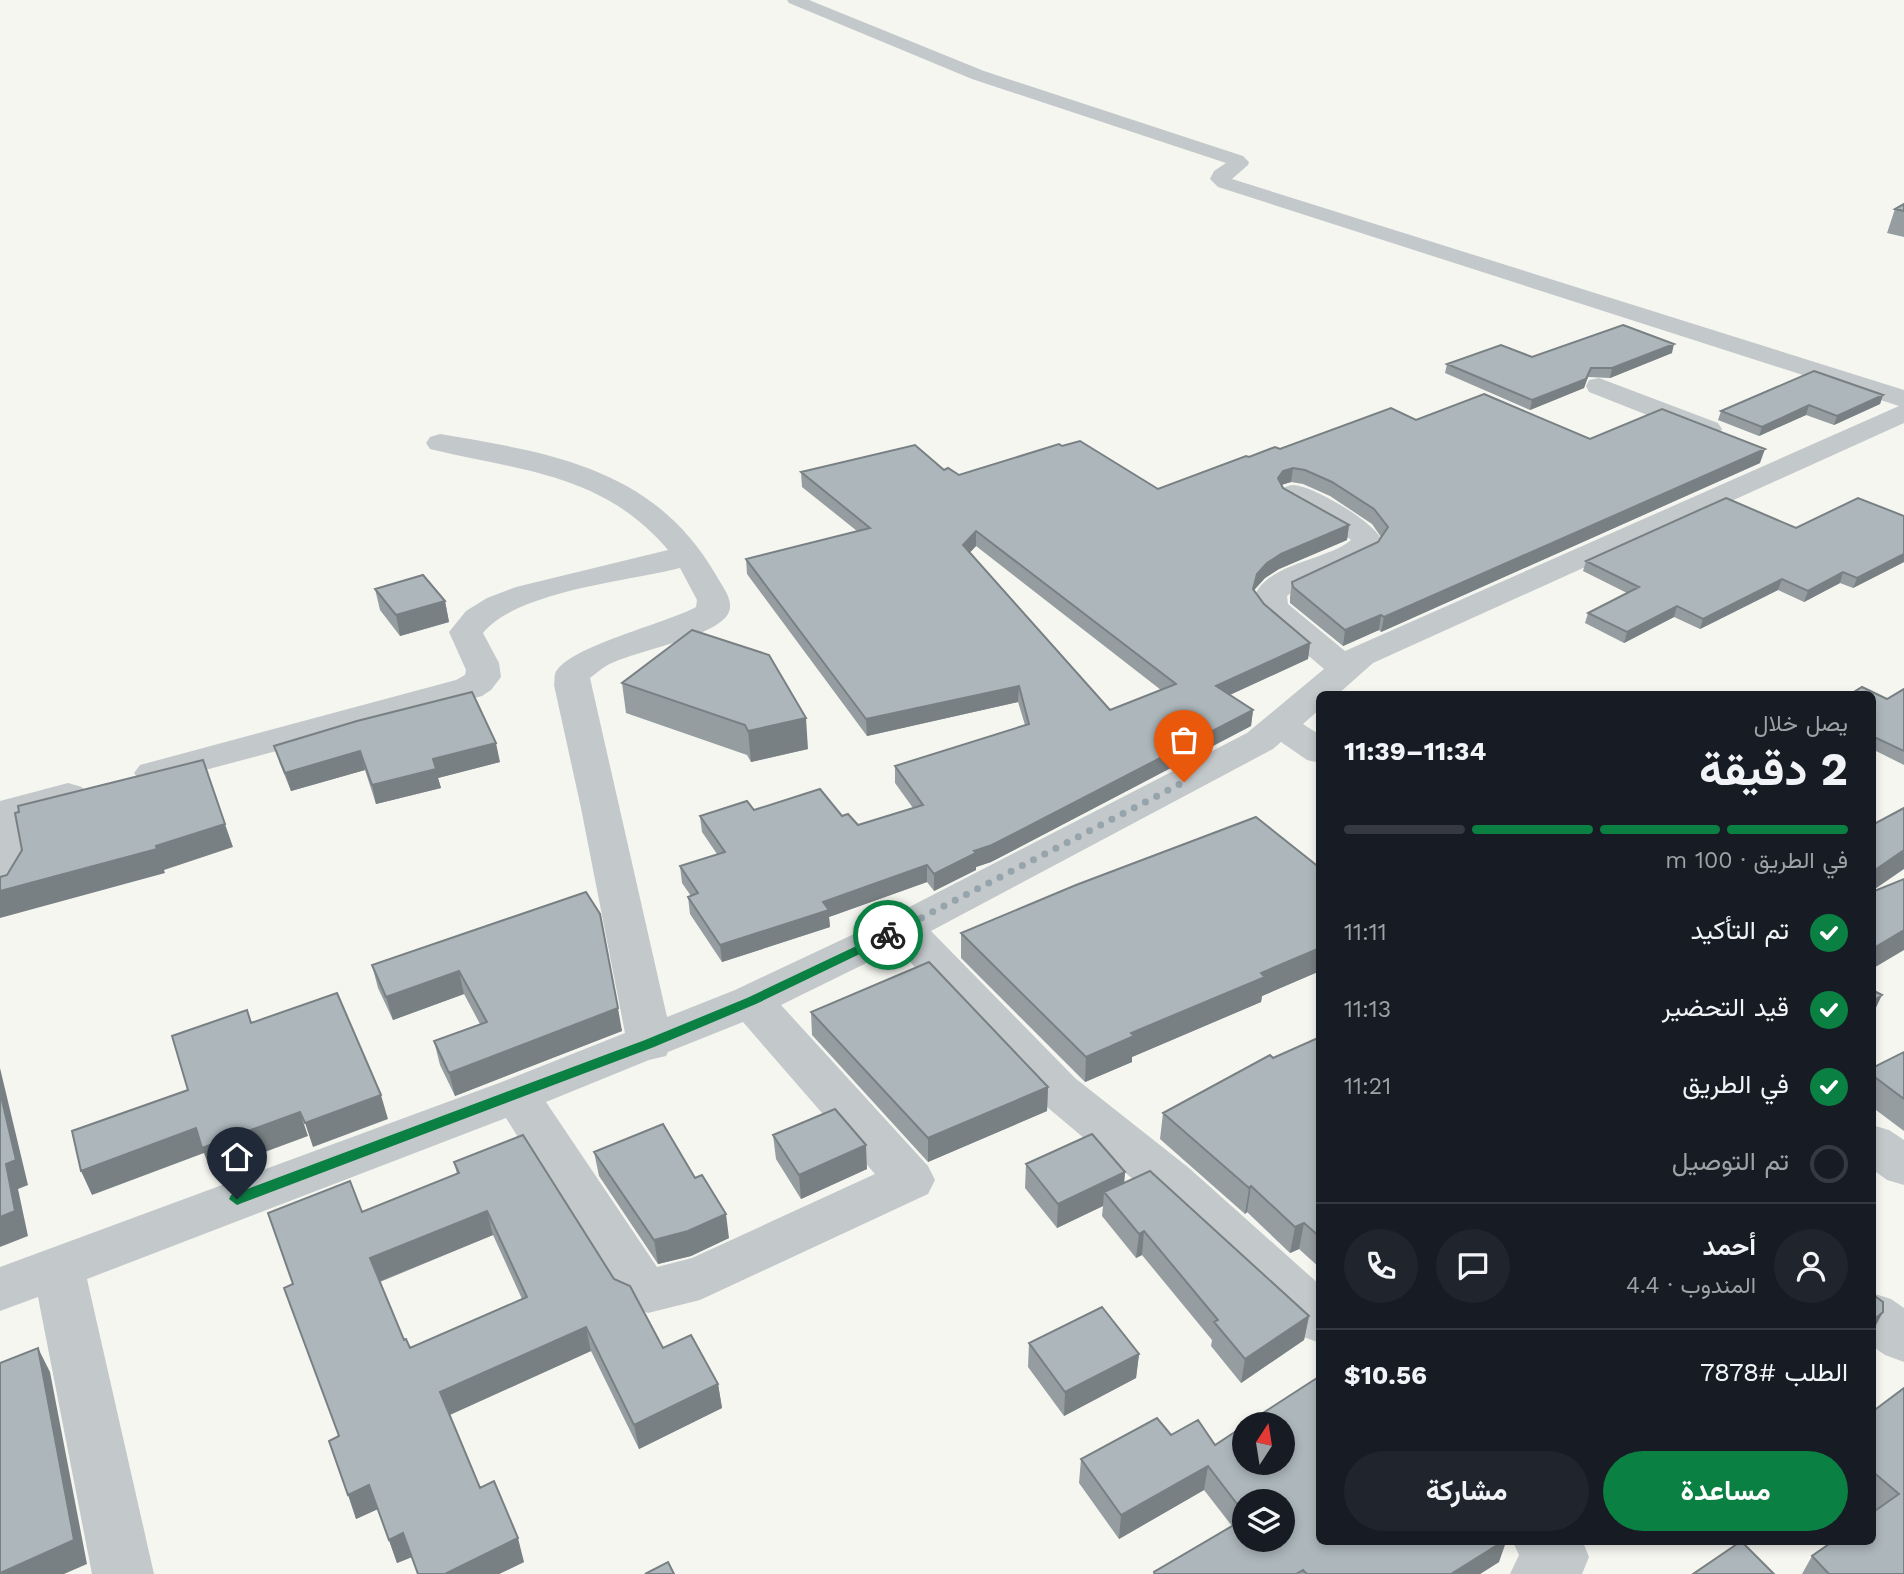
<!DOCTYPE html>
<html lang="ar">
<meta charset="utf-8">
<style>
body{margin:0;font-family:"Work Sans",Vazirmatn,sans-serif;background:#20242c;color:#f1f3f6;direction:rtl;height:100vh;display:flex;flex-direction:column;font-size:26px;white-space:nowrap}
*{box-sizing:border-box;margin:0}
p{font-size:23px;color:#9ea1a6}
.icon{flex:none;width:38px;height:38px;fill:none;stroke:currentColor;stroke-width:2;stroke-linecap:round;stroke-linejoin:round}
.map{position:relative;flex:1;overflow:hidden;direction:ltr}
.details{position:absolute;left:1316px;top:691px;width:560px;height:854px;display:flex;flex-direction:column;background:#171b24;border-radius:10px;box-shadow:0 4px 10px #0003;direction:rtl}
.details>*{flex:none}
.needle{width:46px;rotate:12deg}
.buttons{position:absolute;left:1232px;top:1412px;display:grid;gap:14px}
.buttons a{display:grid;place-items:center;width:63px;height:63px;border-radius:50%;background:#171b24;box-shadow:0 4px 10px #0003;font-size:35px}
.pin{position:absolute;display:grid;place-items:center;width:60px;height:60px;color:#fff;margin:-72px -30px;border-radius:50% 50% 50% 0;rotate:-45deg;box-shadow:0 0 7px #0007}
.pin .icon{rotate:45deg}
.courier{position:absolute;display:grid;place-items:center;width:70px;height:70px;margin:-35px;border:5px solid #0b8043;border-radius:50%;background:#fff;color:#222;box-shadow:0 2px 9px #0007}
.summary em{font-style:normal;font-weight:700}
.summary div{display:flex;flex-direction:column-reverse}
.summary{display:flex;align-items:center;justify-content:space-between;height:119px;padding:0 28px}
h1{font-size:46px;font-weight:700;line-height:52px}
.bar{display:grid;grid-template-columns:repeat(4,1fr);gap:10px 7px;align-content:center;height:84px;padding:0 28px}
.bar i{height:9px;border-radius:5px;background:#363941}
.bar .on{background:#0b8043}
.bar p{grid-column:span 4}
.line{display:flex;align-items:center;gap:18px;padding:0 28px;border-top:2px solid #363941}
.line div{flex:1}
.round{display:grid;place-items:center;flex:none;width:74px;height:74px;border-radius:37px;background:#20242c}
ol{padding:0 28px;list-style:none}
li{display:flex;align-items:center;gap:21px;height:77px}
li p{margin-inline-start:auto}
li .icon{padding:7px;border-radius:50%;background:#0b8043;color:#fff;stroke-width:4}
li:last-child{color:#9ea1a6}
li i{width:38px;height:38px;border:4px solid #363941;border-radius:50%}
.primary-button{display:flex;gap:14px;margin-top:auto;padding:14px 28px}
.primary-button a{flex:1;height:80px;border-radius:42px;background:#0b8043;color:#fff;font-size:28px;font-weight:700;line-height:80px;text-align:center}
.primary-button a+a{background:#20242c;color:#f1f3f6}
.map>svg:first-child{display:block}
</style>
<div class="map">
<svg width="1904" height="1574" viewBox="0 0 1904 1574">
<rect width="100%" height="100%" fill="#f6f6f1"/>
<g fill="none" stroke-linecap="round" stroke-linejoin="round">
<path fill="#c3c8cb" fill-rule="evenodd" d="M 787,0 L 809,0 L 984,71 L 1243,156 L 1249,162 L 1248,165 L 1232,179 L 1904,390 L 1904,423 L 1373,663 L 1337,695 L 1320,695 L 1320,709 L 1303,724 L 1320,735 L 1320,763 L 1307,760 L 1281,742 L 1273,749 L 931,931 L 1075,1078 L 1189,1168 L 1320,1285 L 1320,1343 L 1301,1336 L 1262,1296 L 1153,1196 L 1041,1102 L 897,948 L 781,1005 L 928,1166 L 935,1180 L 928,1194 L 700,1300 L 648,1313 L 621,1302 L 506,1118 L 87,1279 L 154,1574 L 92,1574 L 38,1297 L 0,1311 L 0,1267 L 499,1083 L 625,1033 L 581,808 L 554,685 C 555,681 554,678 555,674 C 565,647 668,623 696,607 L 697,600 L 680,568 C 629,581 517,591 483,633 L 499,663 L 501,677 L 491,690 L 482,696 L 153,784 L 140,781 L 134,773 L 140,765 L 456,680 L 465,675 L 466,670 L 449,632 L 466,611 L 487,598 L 516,587 L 668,550 C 603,473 520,471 430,449 L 426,443 L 430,437 L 440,434 C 552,453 654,468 716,575 C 723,588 738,604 725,618 C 705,639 640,650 612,663 C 604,666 597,673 590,678 L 667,1017 L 735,990 L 888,918 L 1247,733 L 1324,669 L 1264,618 L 1253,603 C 1258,564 1327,561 1351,540 L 1337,529 L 1282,500 L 1278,494 L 1282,488 C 1286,487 1289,485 1293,485 C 1312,485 1379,524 1383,543 L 1374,555 L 1295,590 L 1287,596 L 1288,604 L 1345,651 L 1899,406 L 1218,187 L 1210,179 L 1214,171 L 1226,163 L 972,79 L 789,3 ZM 743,1022 L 875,1174 L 692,1258 L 657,1267 L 546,1102 L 649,1060 L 666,1056 L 668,1052 Z
M 1599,378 L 1718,423 L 1722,429 L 1718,435 L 1708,437 L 1698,435 L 1589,392 L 1586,386 L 1589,380 Z
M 68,783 L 82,787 L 87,795 L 82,803 L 25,818 L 20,825 L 29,872 L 15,897 L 0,901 L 0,801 Z
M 1872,1125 L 1889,1130 L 1904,1140 L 1904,1185 L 1887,1180 L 1872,1169 Z
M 1872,1293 L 1891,1299 L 1904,1308 L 1904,1362 L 1885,1355 L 1872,1346 Z
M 1513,1542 L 1583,1542 L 1589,1557 L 1582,1574 L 1510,1574 L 1519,1555 Z"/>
</g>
<path fill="#959da1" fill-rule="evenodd" d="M 1904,204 L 1904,237 L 1887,233 L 1895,209 Z
M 1672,353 L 1610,378 L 1588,377 L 1584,388 L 1530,410 L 1445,373 L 1447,364 L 1532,357 Z
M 1883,395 L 1880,404 L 1834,425 L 1806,415 L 1759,436 L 1718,420 L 1721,411 Z
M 1416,420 L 1590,439 L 1760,463 L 1381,632 L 1379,630 L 1343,646 L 1290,603 L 1290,597 L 1292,582 L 1378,542 L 1381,537 L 1372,524 L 1330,496 L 1303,484 L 1291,482 L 1281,485 L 1283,488 L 1349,525 L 1347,540 L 1279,569 L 1265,578 L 1255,589 L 1254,592 L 1264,604 L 1310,643 L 1308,659 L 1230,695 L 1253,710 L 1251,726 L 991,862 L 976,867 L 976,870 L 934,891 L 927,882 L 829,917 L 830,927 L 722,962 L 690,914 L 688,897 L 691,896 L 682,883 L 680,866 L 717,854 L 702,832 L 700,816 L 754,810 L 842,816 L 858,825 L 913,808 L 895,783 L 895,766 L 1025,725 L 1018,702 L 867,736 L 747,574 L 746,559 L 857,531 L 802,487 L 801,472 L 944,470 L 959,475 L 1062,446 L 1158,489 L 1249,457 L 1280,449 ZM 976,546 L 1161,690 L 1110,710 L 969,553 Z
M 1904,516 L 1904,562 L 1853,588 L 1840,583 L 1804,602 L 1778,590 L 1700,629 L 1674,617 L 1624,643 L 1585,623 L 1588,613 L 1627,593 L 1583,571 L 1586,561 L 1796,528 Z
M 375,589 L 445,601 L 449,622 L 400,636 L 380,610 Z
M 692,630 L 808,749 L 751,762 L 747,755 L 626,713 L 622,683 Z
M 1904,689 L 1904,765 L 1872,749 L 1872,695 L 1887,699 Z
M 274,746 L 500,762 L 438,778 L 441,788 L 376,804 L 365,770 L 291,791 L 280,764 Z
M 1320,868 L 1320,971 L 1262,996 L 1261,1002 L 1132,1057 L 1132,1062 L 1085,1082 L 961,958 L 961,933 Z
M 586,892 L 622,1031 L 455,1096 L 440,1065 L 434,1041 L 480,1024 L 464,994 L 393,1020 L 378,988 L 372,965 Z
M 811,1012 L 1048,1087 L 1047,1111 L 928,1162 L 812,1035 Z
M 1320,1037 L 1320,1268 L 1299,1249 L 1290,1253 L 1247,1212 L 1245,1214 L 1160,1139 L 1163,1113 L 1273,1058 Z
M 1904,1052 L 1904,1131 L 1872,1107 L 1872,1068 Z
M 773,1135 L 867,1169 L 801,1199 L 776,1159 Z
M 594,1152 L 729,1238 L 691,1256 L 658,1264 L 599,1176 Z
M 454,1162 L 614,1279 L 663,1348 L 718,1384 L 722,1408 L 639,1449 L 591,1351 L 450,1415 L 480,1488 L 524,1562 L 499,1574 L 418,1574 L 412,1557 L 397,1563 L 378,1509 L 356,1519 L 339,1436 L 293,1284 L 362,1212 L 457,1174 ZM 493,1235 L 522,1299 L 410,1348 L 404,1340 L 380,1282 Z
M 1026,1164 L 1125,1172 L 1124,1183 L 1309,1316 L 1304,1340 L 1241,1383 L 1211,1346 L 1212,1340 L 1142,1255 L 1136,1258 L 1102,1216 L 1103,1206 L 1057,1228 L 1025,1188 Z
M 1029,1343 L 1139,1354 L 1136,1378 L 1064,1416 L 1028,1367 Z
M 1904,1388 L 1904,1574 L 1802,1574 L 1812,1556 L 1872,1542 L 1872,1412 Z
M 1171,1435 L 1215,1445 L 1499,1562 L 1480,1574 L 1153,1574 L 1154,1572 L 1232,1526 L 1204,1490 L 1119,1539 L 1079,1483 L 1081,1459 ZM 1244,1502 L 1283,1540 L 1244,1540 Z"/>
<path fill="#798083" d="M 1674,344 L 1672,353 L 1610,378 L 1612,368 Z
M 1591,368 L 1588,377 L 1584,388 L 1530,410 L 1532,400 Z
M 1883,395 L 1880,404 L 1834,425 L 1837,416 Z
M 1809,405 L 1806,415 L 1759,436 L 1762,427 Z
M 1765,449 L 1760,463 L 1381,632 L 1384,617 Z
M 1293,468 L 1291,482 L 1281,485 L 1278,478 L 1283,471 Z
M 1349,525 L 1347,540 L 1279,569 L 1265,578 L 1255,589 L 1251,605 L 1253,589 L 1257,574 L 1267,563 L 1281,554 Z
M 976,531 L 976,546 L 963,560 L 963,545 Z
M 1904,554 L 1904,562 L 1853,588 L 1857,578 Z
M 1843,572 L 1840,583 L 1804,602 L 1808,591 Z
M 1782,579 L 1778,590 L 1700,629 L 1703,619 Z
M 445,601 L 449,622 L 400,636 L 396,615 Z
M 1677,606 L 1674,617 L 1624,643 L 1627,632 Z
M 1381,615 L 1379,630 L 1343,646 L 1345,630 Z
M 1310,643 L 1308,659 L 1214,702 L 1216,686 Z
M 1019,686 L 1018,702 L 867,736 L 866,719 Z
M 1253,710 L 1251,726 L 991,862 L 976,867 L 976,870 L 934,891 L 934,874 L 974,851 Z
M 806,718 L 808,749 L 751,762 L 748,731 Z
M 496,743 L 500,762 L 438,778 L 441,788 L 376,804 L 372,785 L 433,759 Z
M 360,751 L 365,770 L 291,791 L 285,773 Z
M 225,824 L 233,847 L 164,870 L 165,873 L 0,918 L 0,891 Z
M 1904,850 L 1904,869 L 1872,891 L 1872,872 Z
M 927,865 L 927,882 L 829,917 L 830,927 L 722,962 L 720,945 L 823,902 Z
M 1904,930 L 1904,950 L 1872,969 L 1872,949 Z
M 1320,948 L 1320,971 L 1262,996 L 1261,1002 L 1132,1057 L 1132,1062 L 1085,1082 L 1086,1057 L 1131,1033 L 1261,973 Z
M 459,971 L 464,994 L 393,1020 L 386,997 Z
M 1882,995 L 1872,1016 L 1872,1002 Z
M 618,1008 L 622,1031 L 455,1096 L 449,1073 Z
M 0,1068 L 28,1185 L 18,1189 L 28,1236 L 0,1247 L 0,1217 L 6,1164 L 0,1092 Z
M 1048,1087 L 1047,1111 L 928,1162 L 928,1138 Z
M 381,1095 L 388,1119 L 313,1147 L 305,1123 Z
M 300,1112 L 308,1136 L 211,1172 L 204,1153 L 92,1195 L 81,1171 L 196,1128 Z
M 866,1145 L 867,1169 L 801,1199 L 799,1175 Z
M 1125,1172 L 1123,1196 L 1104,1192 L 1103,1206 L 1057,1228 L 1058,1204 Z
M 1251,1186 L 1247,1212 L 1245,1214 L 1249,1188 Z
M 487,1211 L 493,1235 L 378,1282 L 370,1258 Z
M 726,1214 L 729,1238 L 691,1256 L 658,1264 L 654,1240 Z
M 1304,1223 L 1299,1249 L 1290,1253 L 1295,1227 Z
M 1144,1231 L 1142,1255 L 1136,1258 L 1139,1234 Z
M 1883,1312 L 1872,1333 L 1872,1321 Z
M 1309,1316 L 1304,1340 L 1241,1383 L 1245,1359 Z
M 586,1327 L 591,1351 L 447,1416 L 440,1392 Z
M 38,1348 L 50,1372 L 87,1564 L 64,1574 L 0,1574 Z
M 1139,1354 L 1136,1378 L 1064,1416 L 1065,1392 Z
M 718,1384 L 722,1408 L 639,1449 L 634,1425 Z
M 1208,1466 L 1204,1490 L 1119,1539 L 1121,1515 Z
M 369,1485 L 378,1509 L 356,1519 L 348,1495 Z
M 403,1533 L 412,1557 L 397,1563 L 389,1540 Z
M 518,1538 L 524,1562 L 499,1574 L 445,1574 Z
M 1502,1542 L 1506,1542 L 1499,1562 L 1480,1574 L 1451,1574 Z"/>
<path fill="#adb7bb" stroke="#798083" stroke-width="2" fill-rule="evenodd" d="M 1904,204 L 1904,211 L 1895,209 Z
M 1623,325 L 1674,344 L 1612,368 L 1591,368 L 1586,379 L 1532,400 L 1447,364 L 1501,345 L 1532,357 Z
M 1814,371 L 1883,395 L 1837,416 L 1809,405 L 1762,427 L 1721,411 Z
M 1484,394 L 1590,439 L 1662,409 L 1765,449 L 1384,617 L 1381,615 L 1345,630 L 1293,587 L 1292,582 L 1378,542 L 1388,527 L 1374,509 L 1332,482 L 1305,470 L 1293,468 L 1283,471 L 1278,478 L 1283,488 L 1349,525 L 1281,554 L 1267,563 L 1257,574 L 1253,589 L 1264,604 L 1310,643 L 1216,686 L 1253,710 L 992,845 L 974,851 L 976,853 L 934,874 L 927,865 L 823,902 L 829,910 L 720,945 L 688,897 L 698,893 L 680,866 L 725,852 L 700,816 L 747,801 L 754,810 L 820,789 L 842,816 L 848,814 L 858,825 L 923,805 L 895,766 L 1029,724 L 1019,686 L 866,719 L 746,559 L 870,528 L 801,472 L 915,445 L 944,470 L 948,468 L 959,475 L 1059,444 L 1062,446 L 1080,441 L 1158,489 L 1246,456 L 1249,457 L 1275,447 L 1280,449 L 1391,408 L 1416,420 ZM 976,531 L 1176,684 L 1110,710 L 963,545 Z
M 1726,498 L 1796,528 L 1858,498 L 1904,516 L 1904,554 L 1857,578 L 1843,572 L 1808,591 L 1782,579 L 1703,619 L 1677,606 L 1627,632 L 1588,613 L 1639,587 L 1586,561 Z
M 423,575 L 445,601 L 396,615 L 375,589 Z
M 692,630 L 769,655 L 806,718 L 748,731 L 745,725 L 622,683 Z
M 1862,687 L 1887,699 L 1904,689 L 1904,751 L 1872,736 L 1872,695 L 1849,695 Z
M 472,692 L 496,743 L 433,759 L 436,769 L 372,785 L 360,751 L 285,773 L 274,746 L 357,721 Z
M 203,760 L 225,824 L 156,846 L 157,849 L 0,891 L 0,877 L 7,875 L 22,850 L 15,813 L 19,812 L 18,806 Z
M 1904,808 L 1904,850 L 1872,872 L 1872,825 Z
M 1256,817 L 1320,868 L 1320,948 L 1261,973 L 1265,977 L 1131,1033 L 1134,1036 L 1086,1057 L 961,933 L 1076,885 Z
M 1904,879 L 1904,930 L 1872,949 L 1872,892 Z
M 586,892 L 600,914 L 618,1008 L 449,1073 L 434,1041 L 487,1022 L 459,971 L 386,997 L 372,965 Z
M 929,962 L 1048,1087 L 928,1138 L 811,1012 Z
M 1872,990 L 1882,995 L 1872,1002 Z
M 337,993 L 381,1095 L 305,1123 L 300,1112 L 202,1148 L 196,1128 L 81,1171 L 72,1131 L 188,1090 L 172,1036 L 247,1010 L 251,1023 Z
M 1320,1037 L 1320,1237 L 1304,1223 L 1295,1227 L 1251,1186 L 1249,1188 L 1163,1113 L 1270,1055 L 1273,1058 Z
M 1904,1052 L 1904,1099 L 1872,1075 L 1872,1068 Z
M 0,1092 L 16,1160 L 6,1164 L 15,1211 L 0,1217 Z
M 835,1109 L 866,1145 L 799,1175 L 773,1135 Z
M 663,1124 L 695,1178 L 702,1175 L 726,1214 L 688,1231 L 654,1240 L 594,1152 Z
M 1092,1134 L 1125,1172 L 1058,1204 L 1026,1164 Z
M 523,1135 L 614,1279 L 630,1286 L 663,1348 L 691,1335 L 718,1384 L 634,1425 L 586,1327 L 440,1392 L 480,1488 L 494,1481 L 518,1538 L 445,1574 L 418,1574 L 403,1533 L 389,1540 L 369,1485 L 348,1495 L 329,1441 L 339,1436 L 284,1288 L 293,1284 L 268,1213 L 350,1181 L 362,1212 L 459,1173 L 454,1162 ZM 487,1211 L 527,1297 L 410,1348 L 406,1339 L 404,1340 L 370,1258 Z
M 1150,1171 L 1309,1316 L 1245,1359 L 1214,1322 L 1218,1320 L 1144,1231 L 1139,1234 L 1104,1192 Z
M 1872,1294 L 1883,1302 L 1883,1312 L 1872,1321 Z
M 1102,1307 L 1139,1354 L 1065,1392 L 1029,1343 Z
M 38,1348 L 74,1540 L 0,1573 L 0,1363 Z
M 1320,1376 L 1320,1542 L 1502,1542 L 1451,1574 L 1307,1574 L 1303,1570 L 1296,1574 L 1155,1574 L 1154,1572 L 1244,1519 L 1244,1540 L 1283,1540 L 1283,1502 L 1244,1502 L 1244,1513 L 1208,1466 L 1121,1515 L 1081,1459 L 1157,1418 L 1171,1435 L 1198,1420 L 1215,1445 L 1244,1426 L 1244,1463 L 1283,1463 L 1283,1424 L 1246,1424 Z
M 1904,1388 L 1904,1574 L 1829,1574 L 1812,1556 L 1832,1542 L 1872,1542 L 1872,1513 L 1899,1494 L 1872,1471 L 1872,1412 Z
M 1740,1542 L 1742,1542 L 1774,1574 L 1693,1574 Z
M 668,1562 L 674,1574 L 645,1574 Z"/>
<path fill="#0b8043" d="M 888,931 L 893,932 L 893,938 L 756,1004 L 654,1047 L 242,1203 L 237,1205 L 229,1199 L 231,1195 L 645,1040 L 747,998 Z"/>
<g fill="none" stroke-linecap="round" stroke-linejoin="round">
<path stroke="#96a4ab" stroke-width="7" stroke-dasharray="0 12.6" d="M 888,935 L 1184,782"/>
</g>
</svg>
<div class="buttons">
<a><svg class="needle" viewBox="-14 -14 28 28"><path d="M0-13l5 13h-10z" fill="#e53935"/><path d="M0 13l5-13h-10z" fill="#9ea1a6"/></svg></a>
<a><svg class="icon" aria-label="layers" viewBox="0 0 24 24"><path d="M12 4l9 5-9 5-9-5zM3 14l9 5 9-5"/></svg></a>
</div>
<div class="pin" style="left:1184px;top:782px;background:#ea580c"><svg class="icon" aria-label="bag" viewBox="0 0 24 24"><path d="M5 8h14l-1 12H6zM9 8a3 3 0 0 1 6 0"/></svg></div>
<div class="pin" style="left:237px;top:1199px;background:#1f2937"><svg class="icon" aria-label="home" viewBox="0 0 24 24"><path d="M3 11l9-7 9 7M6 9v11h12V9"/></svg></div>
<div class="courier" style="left:888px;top:935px"><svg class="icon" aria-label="bike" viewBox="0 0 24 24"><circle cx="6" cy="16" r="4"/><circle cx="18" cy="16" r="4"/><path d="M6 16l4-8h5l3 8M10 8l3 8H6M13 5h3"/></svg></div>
<section class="details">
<div class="summary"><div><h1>2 دقيقة</h1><p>يصل خلال</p></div><em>11:34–11:39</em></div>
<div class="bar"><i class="on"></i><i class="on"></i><i class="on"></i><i></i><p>في الطريق · 100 m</p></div>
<ol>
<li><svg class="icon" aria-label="check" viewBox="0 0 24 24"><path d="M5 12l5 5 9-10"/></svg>تم التأكيد<p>11:11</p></li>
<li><svg class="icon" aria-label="check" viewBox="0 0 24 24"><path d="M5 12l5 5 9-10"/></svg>قيد التحضير<p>11:13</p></li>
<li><svg class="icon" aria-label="check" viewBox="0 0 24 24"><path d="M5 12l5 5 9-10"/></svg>في الطريق<p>11:21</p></li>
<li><i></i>تم التوصيل</li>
</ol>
<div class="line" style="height:126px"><a class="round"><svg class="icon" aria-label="person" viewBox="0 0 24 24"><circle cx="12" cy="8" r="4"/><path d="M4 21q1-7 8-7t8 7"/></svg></a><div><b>أحمد</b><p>المندوب · 4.4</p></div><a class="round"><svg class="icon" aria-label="chat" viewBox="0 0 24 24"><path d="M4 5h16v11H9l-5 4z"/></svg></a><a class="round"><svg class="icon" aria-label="phone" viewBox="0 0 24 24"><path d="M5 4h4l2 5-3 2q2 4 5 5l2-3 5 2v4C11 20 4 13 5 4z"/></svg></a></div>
<div class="line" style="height:91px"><div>الطلب #7878</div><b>$10.56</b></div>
<div class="primary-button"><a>مساعدة</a><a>مشاركة</a></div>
</section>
</div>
